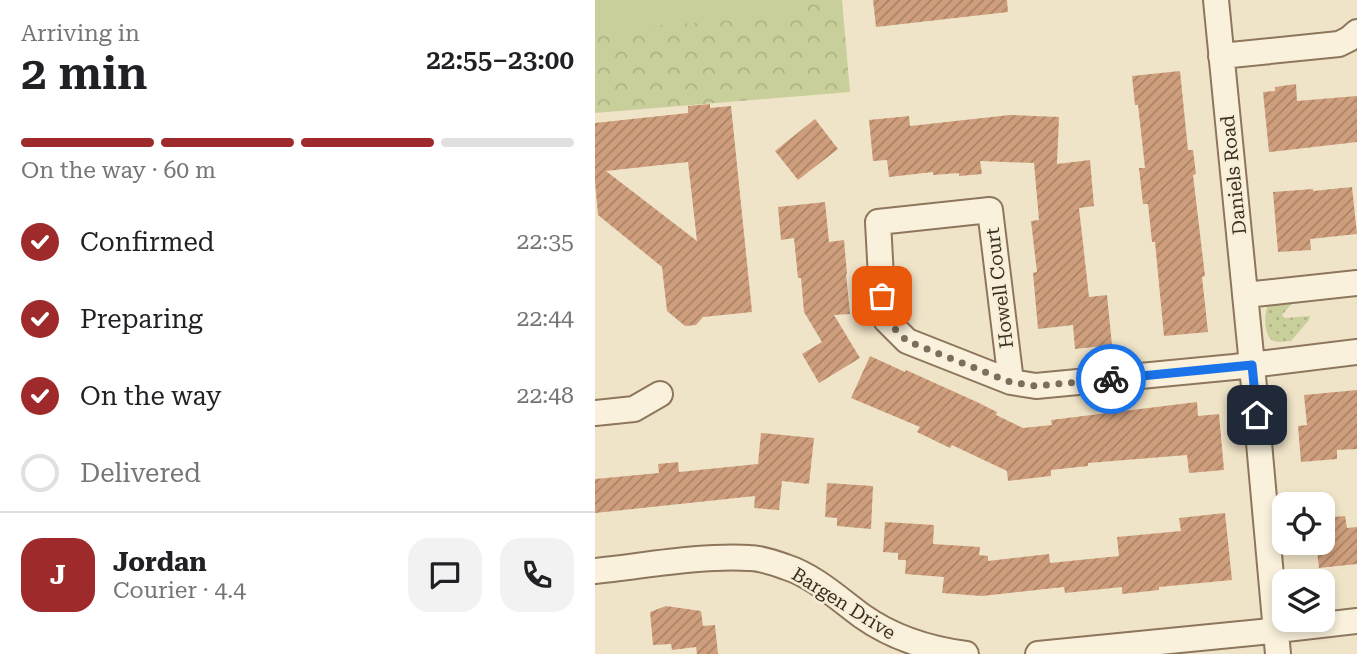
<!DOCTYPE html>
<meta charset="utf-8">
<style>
body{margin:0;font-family:"Roboto Serif",serif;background:#f2f2f2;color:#202124;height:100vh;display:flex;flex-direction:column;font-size:26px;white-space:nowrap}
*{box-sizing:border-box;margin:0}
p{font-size:23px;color:#757577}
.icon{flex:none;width:38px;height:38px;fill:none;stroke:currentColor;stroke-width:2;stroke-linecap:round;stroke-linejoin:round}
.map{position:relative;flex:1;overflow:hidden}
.panel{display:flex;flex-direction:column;background:#fff;width:595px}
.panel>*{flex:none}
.tools{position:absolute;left:677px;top:492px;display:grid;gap:14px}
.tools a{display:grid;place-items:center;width:63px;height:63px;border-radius:14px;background:#fff;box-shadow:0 4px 10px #0003;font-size:35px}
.pin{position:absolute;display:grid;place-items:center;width:60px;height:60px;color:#fff;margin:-30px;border-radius:14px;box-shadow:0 4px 10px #0006}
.courier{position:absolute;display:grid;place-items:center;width:70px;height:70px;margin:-35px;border:5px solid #1a73e8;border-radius:50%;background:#fff;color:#222;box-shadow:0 2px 9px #0007}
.head em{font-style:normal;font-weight:600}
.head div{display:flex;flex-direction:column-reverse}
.head{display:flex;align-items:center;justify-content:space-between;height:119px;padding:0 21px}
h1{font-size:46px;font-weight:600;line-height:52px}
.bar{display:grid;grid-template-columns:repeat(4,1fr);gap:10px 7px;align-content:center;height:84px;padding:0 21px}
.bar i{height:9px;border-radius:5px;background:#e0e0e0}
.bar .active{background:#9e2a2b}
.bar p{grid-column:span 4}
.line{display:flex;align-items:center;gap:18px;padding:0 21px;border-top:2px solid #e0e0e0}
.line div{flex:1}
.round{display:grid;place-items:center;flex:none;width:74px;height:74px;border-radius:21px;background:#f2f2f2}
ol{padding:0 21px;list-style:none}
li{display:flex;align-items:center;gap:21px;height:77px}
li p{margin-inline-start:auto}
li .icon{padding:7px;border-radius:50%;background:#9e2a2b;color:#fff;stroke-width:4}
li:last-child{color:#757577}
li i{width:38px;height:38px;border:4px solid #e0e0e0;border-radius:50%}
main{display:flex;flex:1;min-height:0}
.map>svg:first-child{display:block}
</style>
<main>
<section class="panel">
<div class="head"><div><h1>2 min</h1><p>Arriving in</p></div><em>22:55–23:00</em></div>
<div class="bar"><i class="active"></i><i class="active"></i><i class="active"></i><i></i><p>On the way · 60 m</p></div>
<ol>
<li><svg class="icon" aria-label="check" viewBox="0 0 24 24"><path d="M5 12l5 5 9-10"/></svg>Confirmed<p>22:35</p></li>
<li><svg class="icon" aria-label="check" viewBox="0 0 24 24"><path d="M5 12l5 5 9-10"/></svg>Preparing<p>22:44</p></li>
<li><svg class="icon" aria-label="check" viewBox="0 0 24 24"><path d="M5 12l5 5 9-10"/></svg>On the way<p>22:48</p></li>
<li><i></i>Delivered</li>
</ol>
<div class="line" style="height:126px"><b class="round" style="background:#9e2a2b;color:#fff">J</b><div><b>Jordan</b><p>Courier · 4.4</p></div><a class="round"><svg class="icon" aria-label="chat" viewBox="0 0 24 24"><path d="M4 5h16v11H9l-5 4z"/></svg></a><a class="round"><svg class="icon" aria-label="phone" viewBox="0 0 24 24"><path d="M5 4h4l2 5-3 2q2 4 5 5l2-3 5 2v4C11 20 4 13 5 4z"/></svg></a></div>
</section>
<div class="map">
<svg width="762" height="654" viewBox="0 0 762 654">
<defs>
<pattern id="grass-dots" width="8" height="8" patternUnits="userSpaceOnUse" patternTransform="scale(1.75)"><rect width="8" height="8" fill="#c9cf9b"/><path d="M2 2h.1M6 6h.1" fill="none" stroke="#aeb285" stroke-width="1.8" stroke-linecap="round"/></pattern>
<pattern id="park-crowns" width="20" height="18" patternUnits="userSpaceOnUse" patternTransform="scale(1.75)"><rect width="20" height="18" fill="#c9cf9b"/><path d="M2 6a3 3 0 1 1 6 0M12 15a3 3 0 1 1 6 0" fill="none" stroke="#aeb285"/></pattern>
<pattern id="building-hatch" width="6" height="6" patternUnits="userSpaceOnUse" patternTransform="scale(1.75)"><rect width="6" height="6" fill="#cf9f7d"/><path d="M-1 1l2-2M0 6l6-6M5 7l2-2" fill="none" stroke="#a98266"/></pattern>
</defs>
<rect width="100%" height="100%" fill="#f0e4c8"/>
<path fill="url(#grass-dots)" d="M 699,301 L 687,315 L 690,318 L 715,316 L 714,320 L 696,341 C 691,341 684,343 679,341 C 668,337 669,313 673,304 Z"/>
<path fill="url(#park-crowns)" d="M 0,0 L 247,0 L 255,92 L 0,113 Z"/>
<path fill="#c9cf9b" d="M 0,0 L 212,0 L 213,15 L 0,30 Z"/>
<path fill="url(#building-hatch)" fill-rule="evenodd" d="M 278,0 L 412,0 L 413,12 L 281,27 Z
M 585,71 L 593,150 L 598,150 L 601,174 L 598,175 L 610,276 L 607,277 L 613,332 L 569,336 L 560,242 L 557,242 L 553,204 L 548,204 L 544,168 L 550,168 L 543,105 L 540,105 L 537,76 Z
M 701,84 L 702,101 L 762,96 L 762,142 L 674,152 L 668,92 L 680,91 L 680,87 Z
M 115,104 L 115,108 L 136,106 L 157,312 L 108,317 L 101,325 L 90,326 L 72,311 L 67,267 L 3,215 L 0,182 L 0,123 L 93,113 L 93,106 ZM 93,162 L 102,241 L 11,171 Z
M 415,115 L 464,117 L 462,164 L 495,160 L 499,206 L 484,208 L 494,297 L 512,295 L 517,345 L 480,349 L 478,325 L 443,329 L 438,273 L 442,272 L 436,221 L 444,220 L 439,163 L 385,161 L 387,174 L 364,176 L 364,173 L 338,175 L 338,172 L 294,177 L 292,160 L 278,161 L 274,120 L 314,116 L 315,126 Z
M 220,119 L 243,149 L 203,180 L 180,151 Z
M 757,187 L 762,234 L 715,239 L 716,250 L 683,252 L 678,192 L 718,189 L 718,191 Z
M 230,202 L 234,242 L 249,240 L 252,274 L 251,274 L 255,314 L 239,315 L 265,358 L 224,383 L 207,354 L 227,342 L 209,312 L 206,278 L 203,278 L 199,238 L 186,240 L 183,207 Z
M 275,356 L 310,372 L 311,370 L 382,402 L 402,412 L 401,415 L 428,428 L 457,425 L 456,420 L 602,402 L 603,416 L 624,414 L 629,470 L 594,473 L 592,455 L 493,463 L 493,466 L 456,470 L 456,476 L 413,481 L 412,471 L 357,445 L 355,448 L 322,432 L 325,427 L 256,398 Z
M 762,390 L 762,449 L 742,450 L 742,459 L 706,462 L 703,426 L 712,425 L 709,395 Z
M 166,433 L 219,438 L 214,484 L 187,481 L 184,510 L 159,508 L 160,496 L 0,513 L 0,479 L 64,473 L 63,464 L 83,462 L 84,472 L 163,464 Z
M 232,483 L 278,486 L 276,529 L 242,526 L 242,518 L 230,517 Z
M 630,513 L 637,580 L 564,587 L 564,590 L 527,594 L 527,587 L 470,593 L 469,587 L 387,596 L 347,593 L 349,577 L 310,574 L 311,560 L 303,560 L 303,553 L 288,552 L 290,522 L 339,525 L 338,544 L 385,547 L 384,555 L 393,556 L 393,561 L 454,554 L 455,563 L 524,556 L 522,537 L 586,531 L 584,518 Z
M 750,516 L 752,528 L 762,527 L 762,564 L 724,568 L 721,542 L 728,542 L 728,518 Z
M 71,606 L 106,611 L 108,626 L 120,625 L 123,654 L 102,654 L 101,647 L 77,650 L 76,644 L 58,645 L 55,612 Z"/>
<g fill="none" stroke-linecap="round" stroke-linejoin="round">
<g stroke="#8d765c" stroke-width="28">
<path id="minor" d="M 621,0 L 657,365 L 683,654
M 626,56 L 744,44 L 754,39 L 762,32
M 650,295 L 762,283
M 416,382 L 395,210 L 283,222 L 287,296 L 291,320 L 312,341 L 416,382 L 441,386 L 639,367 L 762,352
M 0,413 L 39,409 L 65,394
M 0,571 C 49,566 105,555 155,558 C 166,558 180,563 191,567 C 219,576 244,599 267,616 C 298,638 333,649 371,654
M 443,654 L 666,632 L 762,621"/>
</g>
<use href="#minor" stroke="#faf1dc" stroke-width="24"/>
</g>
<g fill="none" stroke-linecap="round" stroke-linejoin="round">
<path stroke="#7c6e5b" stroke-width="7" stroke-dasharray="0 12.6" d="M 287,296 L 291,320 L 312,341 L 415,382 L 440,386 L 516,379"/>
<path stroke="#1a73e8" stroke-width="9" d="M 516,379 L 657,365 L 662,415"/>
</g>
<g text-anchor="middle" stroke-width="5" stroke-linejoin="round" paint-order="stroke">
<g font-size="19" fill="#3d2e20" stroke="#f7eed8">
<text transform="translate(638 175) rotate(-96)" y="7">Daniels Road</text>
<text transform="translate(404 288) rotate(-97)" y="7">Howell Court</text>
<text transform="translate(249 603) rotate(32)" y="7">Bargen Drive</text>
</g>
</g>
</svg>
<div class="tools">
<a><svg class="icon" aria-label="locate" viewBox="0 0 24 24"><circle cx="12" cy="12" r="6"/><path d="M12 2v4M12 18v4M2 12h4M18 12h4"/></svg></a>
<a><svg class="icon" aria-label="layers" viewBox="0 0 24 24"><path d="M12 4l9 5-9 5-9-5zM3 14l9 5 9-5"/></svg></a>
</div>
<div class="pin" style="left:287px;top:296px;background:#ea580c"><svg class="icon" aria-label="bag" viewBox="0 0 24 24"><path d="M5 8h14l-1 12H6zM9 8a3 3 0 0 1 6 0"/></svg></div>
<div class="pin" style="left:662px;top:415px;background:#1f2937"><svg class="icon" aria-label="home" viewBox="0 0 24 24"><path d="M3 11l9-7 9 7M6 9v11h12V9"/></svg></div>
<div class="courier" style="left:516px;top:379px"><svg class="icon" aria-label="bike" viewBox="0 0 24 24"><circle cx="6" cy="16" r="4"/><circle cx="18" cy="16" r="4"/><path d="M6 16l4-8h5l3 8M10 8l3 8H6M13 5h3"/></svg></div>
</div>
</main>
